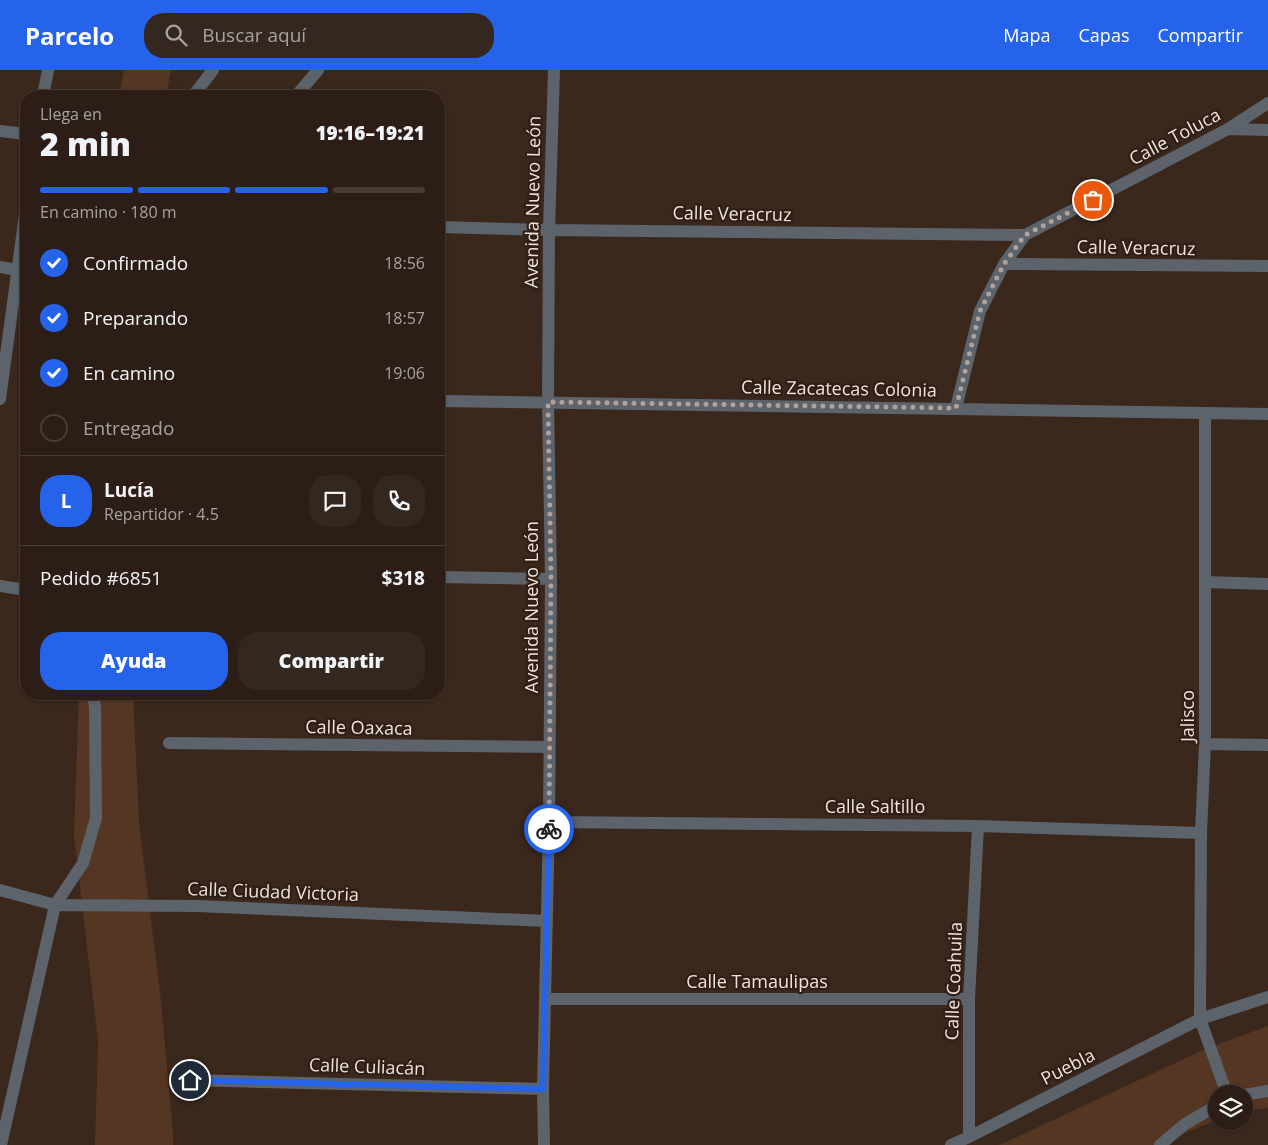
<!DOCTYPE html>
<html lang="es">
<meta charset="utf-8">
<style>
body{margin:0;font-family:"Open Sans",sans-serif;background:#34271f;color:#f1f3f6;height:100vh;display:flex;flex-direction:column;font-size:19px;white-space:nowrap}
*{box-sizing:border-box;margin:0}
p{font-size:16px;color:#a6a2a1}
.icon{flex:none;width:28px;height:28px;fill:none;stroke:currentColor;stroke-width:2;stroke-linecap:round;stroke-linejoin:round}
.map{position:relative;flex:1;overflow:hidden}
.sheet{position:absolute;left:20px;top:20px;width:425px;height:610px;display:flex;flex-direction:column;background:#2c1e16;border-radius:20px;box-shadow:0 1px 4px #0004,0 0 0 1px #483c35}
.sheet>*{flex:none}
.buttons{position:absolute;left:1208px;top:1015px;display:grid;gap:10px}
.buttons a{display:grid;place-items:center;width:45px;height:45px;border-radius:50%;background:#2c1e16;box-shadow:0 1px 4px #0004,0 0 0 1px #483c35;font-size:25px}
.pin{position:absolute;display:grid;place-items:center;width:42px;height:42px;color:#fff;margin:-21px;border:2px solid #fff;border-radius:50%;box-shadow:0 1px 5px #0007}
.courier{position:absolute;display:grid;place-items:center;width:50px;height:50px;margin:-25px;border:4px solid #2563eb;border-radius:50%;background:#fff;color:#222;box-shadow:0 1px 6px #0007}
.overview em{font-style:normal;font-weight:800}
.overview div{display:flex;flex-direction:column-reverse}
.overview{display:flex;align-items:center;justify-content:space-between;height:85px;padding:0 20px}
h1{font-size:32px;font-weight:800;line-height:38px}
.bar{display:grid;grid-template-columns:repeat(4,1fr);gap:8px 5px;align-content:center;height:60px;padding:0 20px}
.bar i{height:6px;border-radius:4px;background:#483c35}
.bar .selected{background:#2563eb}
.bar p{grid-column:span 4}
.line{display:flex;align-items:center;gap:12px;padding:0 20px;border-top:1px solid #483c35}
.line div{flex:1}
.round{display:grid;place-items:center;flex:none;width:52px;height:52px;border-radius:20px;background:#34271f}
ol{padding:0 20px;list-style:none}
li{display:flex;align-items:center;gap:15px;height:55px}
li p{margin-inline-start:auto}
li .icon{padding:5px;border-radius:50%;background:#2563eb;color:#fff;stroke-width:4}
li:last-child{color:#a6a2a1}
li i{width:28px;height:28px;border:2px solid #483c35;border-radius:50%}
.button{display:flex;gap:10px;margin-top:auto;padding:10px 20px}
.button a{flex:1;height:58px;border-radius:20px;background:#2563eb;color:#fff;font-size:20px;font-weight:800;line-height:58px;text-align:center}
.button a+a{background:#34271f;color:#f1f3f6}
header{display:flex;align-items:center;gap:30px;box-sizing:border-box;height:70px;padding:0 25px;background:#2563eb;color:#fff}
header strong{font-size:24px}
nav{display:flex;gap:28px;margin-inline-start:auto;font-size:18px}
.search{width:350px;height:45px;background:#34271f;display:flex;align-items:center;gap:12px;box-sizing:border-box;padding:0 18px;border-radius:20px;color:#a6a2a1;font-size:19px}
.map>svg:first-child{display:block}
</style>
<header>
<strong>Parcelo</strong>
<div class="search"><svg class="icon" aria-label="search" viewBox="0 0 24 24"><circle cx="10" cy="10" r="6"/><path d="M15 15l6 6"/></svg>Buscar aquí</div>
<nav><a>Mapa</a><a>Capas</a><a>Compartir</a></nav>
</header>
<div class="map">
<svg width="1268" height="1075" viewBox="0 0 1268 1075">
<rect width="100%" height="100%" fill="#3a281d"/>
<path fill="#553622" d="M 124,0 L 171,0 L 166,26 L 119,26 Z
M 79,624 L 133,624 L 139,753 L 161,931 L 173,1064 L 173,1075 L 95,1075 L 98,970 L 74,766 Z
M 1268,956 L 1268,1038 L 1244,1041 L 1244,1024 L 1216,1024 L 1216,1050 L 1157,1075 L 997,1075 L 1002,1074 L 1203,980 Z"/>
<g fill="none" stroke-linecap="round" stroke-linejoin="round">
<path stroke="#5d636b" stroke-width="12" d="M 43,26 L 48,0
M 193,26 L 213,0
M 296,26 L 318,0
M 1228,59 L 1268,60
M 0,61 L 26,64
M 439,157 L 549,160 L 1025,165
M 1004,194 L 1268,196
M 0,197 L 17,200
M 0,329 L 26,137
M 439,331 L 1268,344
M 956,338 L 980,241 L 1004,194 L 1025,165 L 1228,59 L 1268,33
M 1205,343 L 1205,674 L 1201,763 L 1200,949 L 1227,1024
M 439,507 L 551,509
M 1205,512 L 1268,514
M 0,516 L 26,520
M 169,673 L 549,677
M 1205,674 L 1268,675
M 549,752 L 978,756 L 1201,763
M 0,820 L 55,835 L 197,836 L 547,851
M 545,929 L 969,929
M 190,1010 L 543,1019
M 1244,1025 L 1268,1021
M 969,1067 L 969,929 L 978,756
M 1,1075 L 55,835 L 83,793 L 96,748 L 95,637 L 93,624
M 544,1075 L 543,1019 L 549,752 L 551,509 L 548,332 L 549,160 L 554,0
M 951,1075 L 969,1067 L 1200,949 L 1268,927
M 1160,1075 L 1185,1054 L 1216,1036"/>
</g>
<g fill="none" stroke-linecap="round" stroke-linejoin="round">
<path stroke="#b0a299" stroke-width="5" stroke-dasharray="0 9" d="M 549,759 L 551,509 L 548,332 L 956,338 L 980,241 L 1004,194 L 1025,165 L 1093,130"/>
<path stroke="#2563eb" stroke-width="6" d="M 190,1010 L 543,1019 L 549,759"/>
</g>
<g text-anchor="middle" stroke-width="4.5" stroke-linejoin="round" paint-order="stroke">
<g font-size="18" fill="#efe3dc" stroke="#2f1f14">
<text transform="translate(1175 67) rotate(-28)" y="6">Calle Toluca</text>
<text transform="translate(533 132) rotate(-89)" y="6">Avenida Nuevo León</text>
<text transform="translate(732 144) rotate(1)" y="6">Calle Veracruz</text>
<text transform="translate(1136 178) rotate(1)" y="6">Calle Veracruz</text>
<text transform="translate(839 319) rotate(1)" y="6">Calle Zacatecas Colonia</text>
<text transform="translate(532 537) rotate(-90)" y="6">Avenida Nuevo León</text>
<text transform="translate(1188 646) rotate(-90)" y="6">Jalisco</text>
<text transform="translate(359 658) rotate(1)" y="6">Calle Oaxaca</text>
<text x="875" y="743">Calle Saltillo</text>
<text transform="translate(273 822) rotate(2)" y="6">Calle Ciudad Victoria</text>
<text transform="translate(954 911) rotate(-88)" y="6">Calle Coahuila</text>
<text x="757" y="918">Calle Tamaulipas</text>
<text transform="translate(367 997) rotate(2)" y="6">Calle Culiacán</text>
<text transform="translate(1068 997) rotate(-27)" y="6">Puebla</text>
</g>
</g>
</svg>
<div class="buttons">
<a><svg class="icon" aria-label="layers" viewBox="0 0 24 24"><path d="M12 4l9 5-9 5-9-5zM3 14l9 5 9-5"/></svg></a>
</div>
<div class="pin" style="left:1093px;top:130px;background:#ea580c"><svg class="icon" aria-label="bag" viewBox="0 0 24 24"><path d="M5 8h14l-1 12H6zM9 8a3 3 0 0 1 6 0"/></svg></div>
<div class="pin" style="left:190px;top:1010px;background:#1f2937"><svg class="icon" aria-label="home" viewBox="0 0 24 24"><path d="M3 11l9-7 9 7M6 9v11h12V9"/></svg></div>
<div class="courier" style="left:549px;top:759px"><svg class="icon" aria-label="bike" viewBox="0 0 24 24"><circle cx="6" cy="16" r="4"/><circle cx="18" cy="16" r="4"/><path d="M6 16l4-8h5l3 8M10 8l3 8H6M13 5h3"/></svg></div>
<section class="sheet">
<div class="overview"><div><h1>2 min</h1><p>Llega en</p></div><em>19:16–19:21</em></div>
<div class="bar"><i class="selected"></i><i class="selected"></i><i class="selected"></i><i></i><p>En camino · 180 m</p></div>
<ol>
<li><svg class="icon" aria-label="check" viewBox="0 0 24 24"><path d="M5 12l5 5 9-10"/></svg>Confirmado<p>18:56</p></li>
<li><svg class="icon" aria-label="check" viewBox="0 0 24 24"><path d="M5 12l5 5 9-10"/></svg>Preparando<p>18:57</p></li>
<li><svg class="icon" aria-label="check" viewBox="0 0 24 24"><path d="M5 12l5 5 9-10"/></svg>En camino<p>19:06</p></li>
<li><i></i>Entregado</li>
</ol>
<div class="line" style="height:90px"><b class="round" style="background:#2563eb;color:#fff">L</b><div><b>Lucía</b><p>Repartidor · 4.5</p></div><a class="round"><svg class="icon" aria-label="chat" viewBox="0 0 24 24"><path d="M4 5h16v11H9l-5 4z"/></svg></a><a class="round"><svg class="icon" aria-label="phone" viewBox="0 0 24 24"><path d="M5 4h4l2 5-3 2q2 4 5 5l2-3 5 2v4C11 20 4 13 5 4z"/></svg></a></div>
<div class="line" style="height:65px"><div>Pedido #6851</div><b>$318</b></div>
<div class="button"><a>Ayuda</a><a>Compartir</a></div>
</section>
</div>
